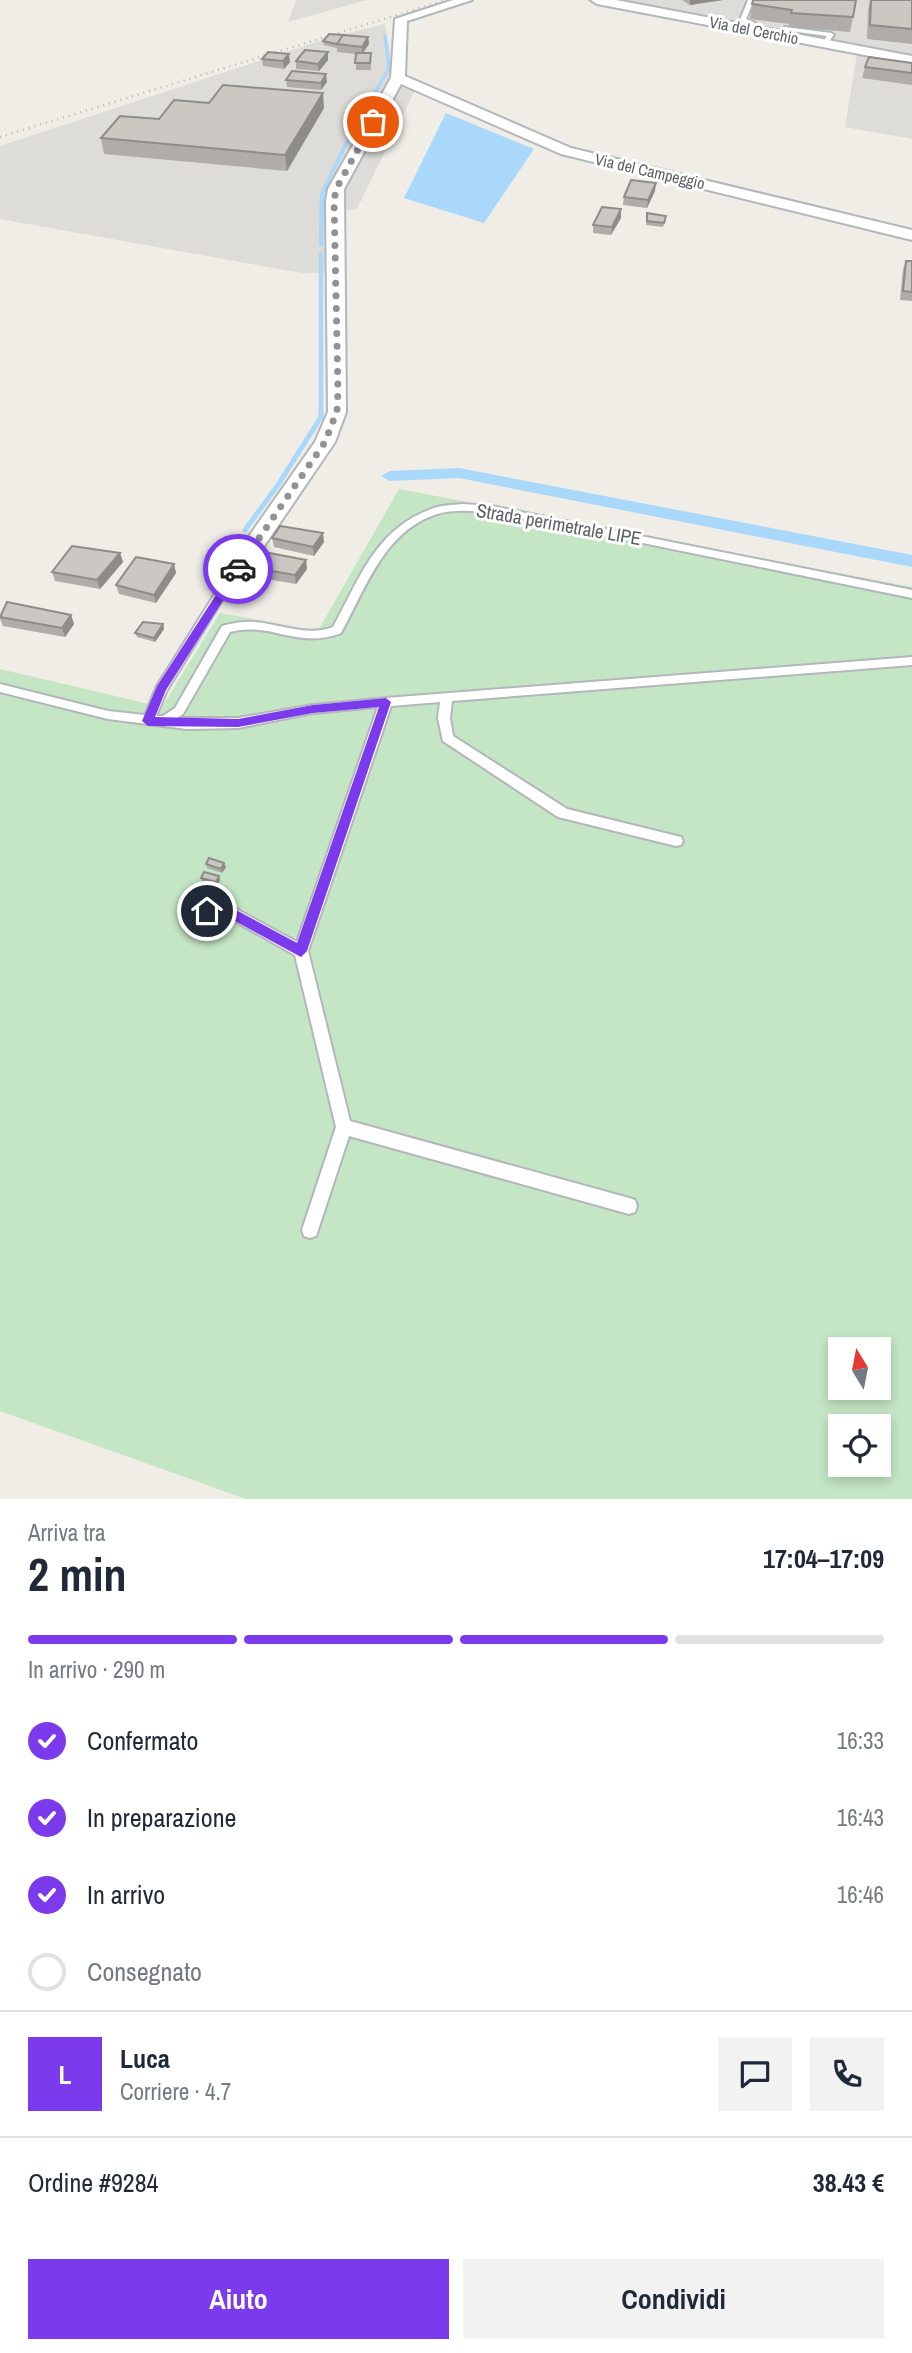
<!DOCTYPE html>
<html lang="it">
<meta charset="utf-8">
<style>
body{margin:0;font-family:"Archivo Narrow",sans-serif;background:#f2f2f3;color:#1f2937;height:100vh;display:flex;flex-direction:column;font-size:26px;white-space:nowrap}
*{box-sizing:border-box;margin:0}
p{font-size:23px;color:#747a83}
.icon{flex:none;width:38px;height:38px;fill:none;stroke:currentColor;stroke-width:2;stroke-linecap:round;stroke-linejoin:round}
.map{position:relative;height:1499px;overflow:hidden}
.sheet{display:flex;flex-direction:column;background:#fff;flex:1}
.sheet>*{flex:none}
.needle{width:46px;rotate:350deg}
.controls{position:absolute;left:828px;top:1337px;display:grid;gap:14px}
.controls a{display:grid;place-items:center;width:63px;height:63px;border-radius:0px;background:#fff;box-shadow:0 4px 10px #0003;font-size:35px}
.pin{position:absolute;display:grid;place-items:center;width:60px;height:60px;color:#fff;margin:-30px;border:4px solid #fff;border-radius:50%;box-shadow:0 2px 7px #0007}
.courier{position:absolute;display:grid;place-items:center;width:70px;height:70px;margin:-35px;border:5px solid #7c3aed;border-radius:50%;background:#fff;color:#222;box-shadow:0 2px 9px #0007}
.overview em{font-style:normal;font-weight:700}
.overview div{display:flex;flex-direction:column-reverse}
.overview{display:flex;align-items:center;justify-content:space-between;height:119px;padding:0 28px}
h1{font-size:46px;font-weight:700;line-height:52px}
.bar{display:grid;grid-template-columns:repeat(4,1fr);gap:10px 7px;align-content:center;height:84px;padding:0 28px}
.bar i{height:9px;border-radius:5px;background:#e0e1e3}
.bar .selected{background:#7c3aed}
.bar p{grid-column:span 4}
.line{display:flex;align-items:center;gap:18px;padding:0 28px;border-top:2px solid #e0e1e3}
.line div{flex:1}
.round{display:grid;place-items:center;flex:none;width:74px;height:74px;border-radius:0px;background:#f2f2f3}
ol{padding:0 28px;list-style:none}
li{display:flex;align-items:center;gap:21px;height:77px}
li p{margin-inline-start:auto}
li .icon{padding:7px;border-radius:50%;background:#7c3aed;color:#fff;stroke-width:4}
li:last-child{color:#747a83}
li i{width:38px;height:38px;border:4px solid #e0e1e3;border-radius:50%}
.cta{display:flex;gap:14px;margin-top:auto;padding:14px 28px}
.cta a{flex:1;height:80px;border-radius:0px;background:#7c3aed;color:#fff;font-size:28px;font-weight:700;line-height:80px;text-align:center}
.cta a+a{background:#f2f2f3;color:#1f2937}
.map>svg:first-child{display:block}
</style>
<div class="map">
<svg width="912" height="1499" viewBox="0 0 912 1499">
<rect width="100%" height="100%" fill="#efede6"/>
<path fill="#dedcd8" d="M 296,0 L 367,0 L 288,22 Z
M 583,0 L 912,0 L 912,139 L 845,127 L 857,53 Z
M 385,24 L 393,69 L 416,88 L 357,209 L 328,213 L 329,273 L 302,273 L 0,219 L 0,146 L 329,38 Z"/>
<path fill="#c4e6c4" fill-rule="evenodd" d="M 399,489 L 912,587 L 912,1499 L 246,1499 L 0,1411 L 0,669 L 162,707 L 220,613 L 318,631 ZM 840,1349 L 878,1349 L 878,1388 L 840,1388 ZM 840,1426 L 878,1426 L 878,1465 L 840,1465 Z"/>
<path fill="#aad8fb" d="M 446,113 L 534,149 L 484,223 L 404,198 Z"/>
<g fill="none" stroke-linecap="round" stroke-linejoin="round">
<path stroke="#aad8fb" stroke-width="3.5" d="M 327,183 L 346,144 L 389,68 L 385,36"/>
<path stroke="#aad8fb" stroke-width="4.5" d="M 321,245 L 322,195 L 328,182
M 321,254 L 321,412"/>
<path stroke="#aad8fb" stroke-width="5" d="M 245,530 L 278,485 L 321,417 L 321,410"/>
<path fill="#aad8fb" fill-rule="evenodd" d="M 459,468 L 912,555 L 912,567 L 459,478 L 390,481 L 381,476 L 390,471 Z"/>
<g stroke="#b3b6ba" stroke-width="4">
<path id="lane" d="M 748,0 L 754,0 L 746,19 L 755,23 L 747,31 L 744,29 L 748,24 L 740,20 Z
M 785,27 L 831,33 L 834,35 L 825,46 L 822,44 L 827,36 L 783,30 Z
M 463,504 L 491,506 L 912,590 L 912,598 L 491,512 C 473,511 454,509 437,514 C 384,531 366,588 341,633 C 298,650 270,621 230,632 L 183,714 L 177,718 L 238,718 L 313,705 L 386,698 L 912,657 L 912,665 L 452,701 L 450,718 L 453,736 L 567,809 L 681,837 L 683,841 L 681,845 L 676,846 L 558,817 L 443,741 L 438,718 L 440,702 L 391,706 L 308,951 L 350,1121 L 629,1198 L 635,1200 L 637,1206 L 635,1212 L 629,1214 L 349,1136 L 318,1230 L 316,1236 L 310,1238 L 304,1236 L 302,1230 L 336,1127 L 295,955 L 222,914 L 207,917 L 202,915 L 200,911 L 202,907 L 223,902 L 297,942 L 378,707 L 313,713 L 238,728 L 187,729 L 108,719 L 0,692 L 0,684 L 108,711 L 145,715 L 157,686 L 223,581 L 231,581 L 232,584 L 167,690 L 156,716 L 163,716 L 175,708 L 222,626 C 233,623 244,621 255,622 C 281,624 307,637 333,627 C 360,578 375,530 431,509 C 440,505 453,505 463,504 Z"/>
</g>
<g stroke="#b3b6ba" stroke-width="4">
<path id="street" d="M 453,0 L 472,0 L 407,21 L 405,76 L 571,148 L 912,230 L 912,240 L 561,154 L 401,84 L 344,189 L 346,412 L 335,442 L 235,589 L 227,591 L 219,589 L 216,584 L 219,579 L 315,442 L 328,412 L 326,201 L 328,189 L 391,78 L 395,19 Z
M 591,0 L 616,0 L 912,56 L 912,64 L 597,4 Z"/>
</g>
<use href="#lane" fill="#fff" fill-rule="evenodd"/>
<use href="#street" fill="#fff" fill-rule="evenodd"/>
<path stroke="#b4b5b6" stroke-width="2.5" stroke-dasharray="1 5" stroke-linecap="butt" d="M 0,137 L 446,0"/>
</g>
<path fill="#afaca9" d="M 682,0 L 723,0 L 690,5 Z
M 870,0 L 912,0 L 912,44 L 867,39 L 868,10 Z
M 752,4 L 853,17 L 850,32 L 788,27 L 789,24 L 750,19 Z
M 368,37 L 369,44 L 363,53 L 371,53 L 371,70 L 356,70 L 356,54 L 337,52 L 337,48 L 324,45 L 323,41 Z
M 328,52 L 328,60 L 319,71 L 296,69 L 296,61 Z
M 262,59 L 290,62 L 284,69 L 263,66 Z
M 912,63 L 912,85 L 862,78 L 865,67 Z
M 286,80 L 327,82 L 321,90 L 287,87 Z
M 209,103 L 324,108 L 287,171 L 104,154 L 101,138 Z
M 655,191 L 647,208 L 623,205 L 624,197 Z
M 647,213 L 666,220 L 663,227 L 646,225 Z
M 621,218 L 611,235 L 593,233 L 593,225 Z
M 906,261 L 912,261 L 912,301 L 900,300 L 903,269 Z
M 272,538 L 324,542 L 314,556 L 274,547 Z
M 120,553 L 123,562 L 100,589 L 55,581 L 52,572 Z
M 306,560 L 307,569 L 296,584 L 255,577 L 254,568 Z
M 174,564 L 176,573 L 156,603 L 119,594 L 116,585 Z
M 0,615 L 71,615 L 74,624 L 65,637 L 3,626 L 0,619 Z
M 163,624 L 164,629 L 155,642 L 137,637 L 135,633 Z
M 206,864 L 226,867 L 222,873 L 207,868 Z
M 201,878 L 220,880 L 217,886 L 202,882 Z"/>
<path fill="#8e8c89" d="M 690,0 L 723,0 L 690,5 Z
M 368,37 L 369,44 L 362,54 L 362,47 Z
M 328,52 L 328,60 L 319,71 L 318,64 Z
M 289,54 L 290,62 L 284,69 L 283,61 Z
M 326,74 L 327,82 L 321,90 L 321,83 Z
M 323,93 L 324,108 L 287,171 L 285,155 Z
M 656,183 L 655,191 L 647,208 L 648,200 Z
M 621,209 L 621,218 L 611,235 L 612,227 Z
M 323,533 L 324,542 L 314,556 L 313,547 Z
M 120,553 L 123,562 L 100,589 L 97,580 Z
M 306,560 L 307,569 L 296,584 L 295,575 Z
M 174,564 L 176,573 L 156,603 L 154,595 Z
M 71,615 L 74,624 L 65,637 L 62,628 Z
M 163,624 L 164,629 L 155,642 L 154,638 Z
M 224,863 L 226,867 L 222,873 L 221,869 Z
M 219,876 L 220,880 L 217,886 L 216,882 Z"/>
<path fill="#cbc8c4" stroke="#8e8c89" stroke-width="2" d="M 753,0 L 856,0 L 853,17 L 791,13 L 792,10 L 752,4 Z
M 871,0 L 912,0 L 912,29 L 870,25 Z
M 329,34 L 343,35 L 337,44 L 323,41 Z
M 343,35 L 368,37 L 362,47 L 337,44 Z
M 305,50 L 328,52 L 318,64 L 296,61 Z
M 268,52 L 289,54 L 283,61 L 262,59 Z
M 356,53 L 371,53 L 370,63 L 355,63 Z
M 869,57 L 912,63 L 912,73 L 865,67 Z
M 292,71 L 326,74 L 321,83 L 286,80 Z
M 223,85 L 323,93 L 285,155 L 101,138 L 120,116 L 159,119 L 174,100 L 209,103 Z
M 631,180 L 656,183 L 648,200 L 624,197 Z
M 602,207 L 621,209 L 612,227 L 593,225 Z
M 647,213 L 666,216 L 664,223 L 647,221 Z
M 906,261 L 912,261 L 912,292 L 903,291 Z
M 280,526 L 323,533 L 313,547 L 272,538 Z
M 72,546 L 120,553 L 97,580 L 52,572 Z
M 264,552 L 306,560 L 295,575 L 254,568 Z
M 136,557 L 174,564 L 154,595 L 116,585 Z
M 7,602 L 71,615 L 62,628 L 0,617 Z
M 143,622 L 163,624 L 154,638 L 135,633 Z
M 209,858 L 224,863 L 221,869 L 206,864 Z
M 204,872 L 219,876 L 216,882 L 201,878 Z"/>
<path fill="#7c3aed" d="M 238,566 L 243,569 L 166,690 L 155,717 L 238,719 L 313,705 L 386,698 L 391,702 L 307,951 L 301,957 L 222,914 L 207,917 L 201,911 L 203,908 L 223,903 L 297,943 L 379,707 L 313,713 L 238,727 L 148,726 L 142,721 L 157,686 L 234,567 Z"/>
<g fill="none" stroke-linecap="round" stroke-linejoin="round">
<path stroke="#919293" stroke-width="7" stroke-dasharray="0 12.6" d="M 238,569 L 325,442 L 337,411 L 338,391 L 334,201 L 336,189 L 373,122"/>
</g>
<g text-anchor="middle" stroke-width="6" stroke-linejoin="round" paint-order="stroke">
<g font-size="16" fill="#5e6166" stroke="#fff">
<text transform="translate(754 30) rotate(11)" y="6">Via del Cerchio</text>
<text transform="translate(650 171) rotate(13)" y="6">Via del Campeggio</text>
</g>
<g font-size="19" fill="#5e6166" stroke="#fff">
<text transform="translate(559 524) rotate(10)" y="7">Strada perimetrale LIPE</text>
</g>
</g>
</svg>
<div class="controls">
<a><svg class="needle" viewBox="-14 -14 28 28"><path d="M0-13l5 13h-10z" fill="#e53935"/><path d="M0 13l5-13h-10z" fill="#747a83"/></svg></a>
<a><svg class="icon" aria-label="locate" viewBox="0 0 24 24"><circle cx="12" cy="12" r="6"/><path d="M12 2v4M12 18v4M2 12h4M18 12h4"/></svg></a>
</div>
<div class="pin" style="left:373px;top:122px;background:#ea580c"><svg class="icon" aria-label="bag" viewBox="0 0 24 24"><path d="M5 8h14l-1 12H6zM9 8a3 3 0 0 1 6 0"/></svg></div>
<div class="pin" style="left:207px;top:911px;background:#1f2937"><svg class="icon" aria-label="home" viewBox="0 0 24 24"><path d="M3 11l9-7 9 7M6 9v11h12V9"/></svg></div>
<div class="courier" style="left:238px;top:569px"><svg class="icon" aria-label="car" viewBox="0 0 24 24"><path d="M5 17H2v-5l4-1 3-4h7l3 4 3 1v5h-3M9 17h6M6 11h13"/><circle cx="7" cy="17" r="2"/><circle cx="17" cy="17" r="2"/></svg></div>
</div>
<section class="sheet">
<div class="overview"><div><h1>2 min</h1><p>Arriva tra</p></div><em>17:04–17:09</em></div>
<div class="bar"><i class="selected"></i><i class="selected"></i><i class="selected"></i><i></i><p>In arrivo · 290 m</p></div>
<ol>
<li><svg class="icon" aria-label="check" viewBox="0 0 24 24"><path d="M5 12l5 5 9-10"/></svg>Confermato<p>16:33</p></li>
<li><svg class="icon" aria-label="check" viewBox="0 0 24 24"><path d="M5 12l5 5 9-10"/></svg>In preparazione<p>16:43</p></li>
<li><svg class="icon" aria-label="check" viewBox="0 0 24 24"><path d="M5 12l5 5 9-10"/></svg>In arrivo<p>16:46</p></li>
<li><i></i>Consegnato</li>
</ol>
<div class="line" style="height:126px"><b class="round" style="background:#7c3aed;color:#fff">L</b><div><b>Luca</b><p>Corriere · 4.7</p></div><a class="round"><svg class="icon" aria-label="chat" viewBox="0 0 24 24"><path d="M4 5h16v11H9l-5 4z"/></svg></a><a class="round"><svg class="icon" aria-label="phone" viewBox="0 0 24 24"><path d="M5 4h4l2 5-3 2q2 4 5 5l2-3 5 2v4C11 20 4 13 5 4z"/></svg></a></div>
<div class="line" style="height:91px"><div>Ordine #9284</div><b>38.43 €</b></div>
<div class="cta"><a>Aiuto</a><a>Condividi</a></div>
</section>
